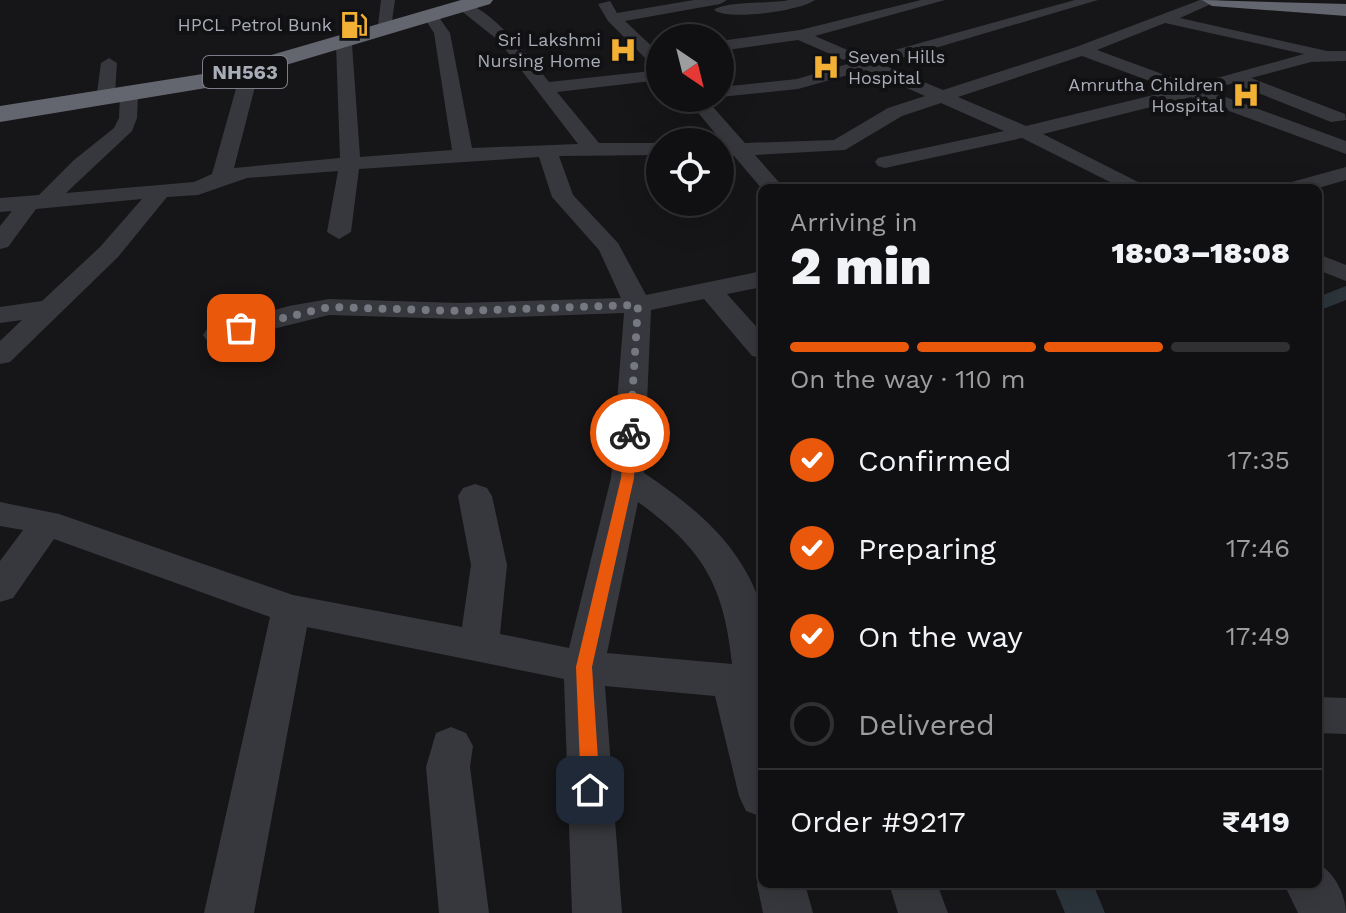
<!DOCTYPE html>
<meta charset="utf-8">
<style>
body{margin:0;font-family:"Work Sans",sans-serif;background:#19191b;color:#f1f3f6;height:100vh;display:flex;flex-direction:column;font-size:30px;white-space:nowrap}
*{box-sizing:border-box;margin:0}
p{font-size:26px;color:#9c9d9f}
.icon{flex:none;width:44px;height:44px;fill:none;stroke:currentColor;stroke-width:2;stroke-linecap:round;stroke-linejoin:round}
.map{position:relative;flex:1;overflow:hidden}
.panel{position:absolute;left:758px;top:184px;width:564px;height:704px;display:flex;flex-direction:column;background:#101012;border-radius:12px;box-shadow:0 8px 32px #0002,0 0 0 2px #303032}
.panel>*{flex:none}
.needle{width:52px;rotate:145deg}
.buttons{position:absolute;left:646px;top:24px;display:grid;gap:16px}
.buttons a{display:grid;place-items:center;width:88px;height:88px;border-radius:50%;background:#101012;box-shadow:0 8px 32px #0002,0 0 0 2px #303032;font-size:40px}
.pin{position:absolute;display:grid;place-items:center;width:68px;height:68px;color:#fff;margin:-34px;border-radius:16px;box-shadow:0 4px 12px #0006}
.courier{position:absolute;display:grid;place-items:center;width:80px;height:80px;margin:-40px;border:6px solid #ea580c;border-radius:50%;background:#fff;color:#222;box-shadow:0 2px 10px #0007}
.summary em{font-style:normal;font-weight:800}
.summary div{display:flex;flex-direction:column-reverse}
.summary{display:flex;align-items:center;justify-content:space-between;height:136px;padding:0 32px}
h1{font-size:52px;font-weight:800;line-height:60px}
.bar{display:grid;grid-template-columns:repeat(4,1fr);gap:12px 8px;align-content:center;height:96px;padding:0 32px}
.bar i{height:10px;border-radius:6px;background:#303032}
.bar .on{background:#ea580c}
.bar p{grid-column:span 4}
.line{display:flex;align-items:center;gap:20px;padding:0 32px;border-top:2px solid #303032}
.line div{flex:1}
ol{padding:0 32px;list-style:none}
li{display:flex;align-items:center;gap:24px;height:88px}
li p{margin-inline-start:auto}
li .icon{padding:8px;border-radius:50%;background:#ea580c;color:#fff;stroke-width:4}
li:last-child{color:#9c9d9f}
li i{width:44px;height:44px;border:4px solid #303032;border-radius:50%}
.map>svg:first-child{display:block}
</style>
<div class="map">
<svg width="1346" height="913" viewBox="0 0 1346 913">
<rect width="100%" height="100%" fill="#161618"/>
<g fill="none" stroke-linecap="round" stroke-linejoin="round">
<path fill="#2c353c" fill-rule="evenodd" d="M 1346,286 L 1346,300 L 1318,311 L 1318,297 Z
M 1053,884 L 1093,884 L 1105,913 L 1065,913 Z"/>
<path fill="#37383d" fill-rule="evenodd" d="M 381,0 L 395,0 L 391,28 L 378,25 Z
M 694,0 L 727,0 L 720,4 L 625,21 L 660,54 L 660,68 L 654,67 L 608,21 L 598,4 L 610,1 L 617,13 Z
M 789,0 L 815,0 C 800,11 728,21 714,10 C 726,1 769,4 789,0 Z
M 921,0 L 945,0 L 815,36 L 866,58 L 1075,0 L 1098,0 L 881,64 L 943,90 L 1076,47 L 1200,0 L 1220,0 L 1180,18 L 1327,51 L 1346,51 L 1346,61 L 1311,62 L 1251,78 L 1345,114 L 1346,120 L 1331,122 L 1233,83 L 1209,91 L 1346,141 L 1346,154 L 1191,97 L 1043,134 L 1150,188 L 1122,188 L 1022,138 L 885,168 L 878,166 L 875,162 L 878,158 L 1004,131 L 941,103 L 902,116 L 845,150 L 755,155 L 784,188 L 762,189 L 734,156 L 720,156 L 720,144 L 724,144 L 686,98 L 705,98 L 745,143 L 834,140 L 888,108 L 925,96 L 866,70 L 798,89 L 720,97 L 720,87 L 797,79 L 851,63 L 798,40 L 720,51 L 720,41 L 800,30 ZM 1165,23 L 1304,54 L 1192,85 L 1097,50 ZM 1082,56 L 1174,90 L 1026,126 L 958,97 Z
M 459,3 C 486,0 533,62 549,82 L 660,70 L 660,80 L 557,92 L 599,143 L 660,143 L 660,155 L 559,156 L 573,195 L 618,243 L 646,295 L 762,271 L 762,287 L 727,294 L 762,333 L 762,358 L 752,356 L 704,299 L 651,310 L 644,473 C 696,508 743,546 762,609 L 762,701 L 758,701 L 762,716 L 762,817 L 746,811 L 739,796 L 715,696 L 605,686 L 622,913 L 572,913 L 564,679 L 307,627 L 254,913 L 204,913 L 270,617 L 54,539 L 13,598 L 0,602 L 0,561 L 23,530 L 0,526 L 0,502 L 59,514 L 293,595 L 462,627 L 471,565 L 458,496 L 463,488 L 475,484 L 487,488 L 492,496 L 507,565 L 500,634 L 569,648 L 611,478 L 624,313 L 459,319 L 329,315 L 217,343 L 207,341 L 203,335 L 207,329 L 289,306 L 329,299 L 459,303 L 621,298 L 599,250 L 552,197 L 539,157 L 359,169 L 351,232 L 339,239 L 327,232 L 338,171 L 247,178 L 198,195 L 167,197 L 118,257 L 10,362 L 0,364 L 0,341 L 22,320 L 0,323 L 0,307 L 42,301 L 100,247 L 142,199 L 36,209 L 8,247 L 0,249 L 0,226 L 12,211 L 0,212 L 0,198 L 39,195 L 74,160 L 114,128 L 119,118 L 120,95 L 129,90 L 138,95 L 137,118 L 132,131 L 66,193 L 194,182 L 212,174 L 241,71 L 250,66 L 259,71 L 234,168 L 340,158 L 336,44 L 344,39 L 352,44 L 360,157 L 452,150 L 434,33 L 423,16 L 431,11 L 436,13 L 450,33 L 472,148 L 578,144 L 499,41 L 459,9 ZM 638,502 C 703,549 724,585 732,664 L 607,653 Z
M 109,58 L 117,63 L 115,93 L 106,98 L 97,93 L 101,63 Z
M 1346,167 L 1346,180 L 1318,188 L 1285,188 L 1288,183 Z
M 1318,254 L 1346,265 L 1346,281 L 1318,270 Z
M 1318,697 L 1346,698 L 1346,734 L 1318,733 Z
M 451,727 L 466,733 L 473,746 L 470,767 L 489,913 L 439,913 L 426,767 L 436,733 Z
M 1318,864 C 1334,871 1346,896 1346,913 L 1298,913 L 1284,884 L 1318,884 Z
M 762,871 L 762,884 L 805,884 L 813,913 L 763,913 L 757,884 Z
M 889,884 L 937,884 L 948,913 L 898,913 Z"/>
<path fill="#63666e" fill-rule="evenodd" d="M 461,0 L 493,0 L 490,4 L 212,87 L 0,122 L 0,106 L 209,73 Z
M 1202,0 L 1346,4 L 1346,16 L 1212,6 Z"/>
</g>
<path fill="#ea580c" d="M 625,430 L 636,433 L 634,478 L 592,667 L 600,790 L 590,798 L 581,790 L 576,667 L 621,478 Z"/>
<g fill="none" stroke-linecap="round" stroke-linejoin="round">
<path stroke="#757880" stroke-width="8" stroke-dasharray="0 14.4" d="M 241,328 L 329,307 L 459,311 L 638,305 L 630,433"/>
</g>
<defs>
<g id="fuel-bare" transform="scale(2.16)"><path d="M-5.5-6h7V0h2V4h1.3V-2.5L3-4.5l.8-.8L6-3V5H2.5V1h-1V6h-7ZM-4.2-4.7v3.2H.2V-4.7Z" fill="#f2b134" stroke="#111113" stroke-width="2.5" paint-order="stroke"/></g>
<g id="hospital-bare" transform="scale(2.16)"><path d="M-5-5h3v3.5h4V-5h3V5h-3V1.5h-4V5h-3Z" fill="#f2b134" stroke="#111113" stroke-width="2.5" paint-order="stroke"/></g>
</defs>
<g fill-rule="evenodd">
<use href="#fuel-bare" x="354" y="25"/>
<use href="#hospital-bare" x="623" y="50"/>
<use href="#hospital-bare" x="826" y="67"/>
<use href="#hospital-bare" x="1246" y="95"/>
</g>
<g text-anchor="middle" stroke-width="8" stroke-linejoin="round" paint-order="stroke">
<g font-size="18" fill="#a8adb8" stroke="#111113" text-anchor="end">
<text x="332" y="31">HPCL Petrol Bunk</text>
<text x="601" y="46">Sri Lakshmi<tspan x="601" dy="21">Nursing Home</tspan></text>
<text x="848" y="63" text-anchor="start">Seven Hills<tspan x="848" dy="21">Hospital</tspan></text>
<text x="1224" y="91">Amrutha Children<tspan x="1224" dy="21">Hospital</tspan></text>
</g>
<rect fill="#111113" stroke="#7b7e86" stroke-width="2" x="203" y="56" width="84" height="32" rx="6"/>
<g font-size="20" font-weight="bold" fill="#a8adb8">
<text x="245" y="79">NH563</text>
</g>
</g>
</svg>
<div class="buttons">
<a><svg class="needle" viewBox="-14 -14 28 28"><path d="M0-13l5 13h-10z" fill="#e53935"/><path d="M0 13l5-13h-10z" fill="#9c9d9f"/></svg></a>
<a><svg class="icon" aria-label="locate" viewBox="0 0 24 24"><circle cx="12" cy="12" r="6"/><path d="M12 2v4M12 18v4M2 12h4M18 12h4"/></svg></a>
</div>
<div class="pin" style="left:241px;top:328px;background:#ea580c"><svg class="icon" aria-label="bag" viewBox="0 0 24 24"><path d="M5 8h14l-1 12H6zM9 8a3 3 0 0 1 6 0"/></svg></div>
<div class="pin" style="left:590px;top:790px;background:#1f2937"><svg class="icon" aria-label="home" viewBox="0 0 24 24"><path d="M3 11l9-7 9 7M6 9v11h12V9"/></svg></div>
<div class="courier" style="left:630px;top:433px"><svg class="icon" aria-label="bike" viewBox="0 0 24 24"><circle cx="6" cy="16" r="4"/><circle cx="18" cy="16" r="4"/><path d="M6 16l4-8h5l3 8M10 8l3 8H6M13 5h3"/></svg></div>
<section class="panel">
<div class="summary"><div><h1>2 min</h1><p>Arriving in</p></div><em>18:03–18:08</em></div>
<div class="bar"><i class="on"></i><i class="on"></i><i class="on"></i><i></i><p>On the way · 110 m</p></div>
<ol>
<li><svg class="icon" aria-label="check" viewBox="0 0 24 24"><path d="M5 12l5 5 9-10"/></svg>Confirmed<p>17:35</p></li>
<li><svg class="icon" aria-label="check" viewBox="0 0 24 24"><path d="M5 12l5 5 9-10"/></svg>Preparing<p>17:46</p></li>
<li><svg class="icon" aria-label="check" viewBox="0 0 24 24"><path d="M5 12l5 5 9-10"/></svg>On the way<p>17:49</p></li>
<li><i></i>Delivered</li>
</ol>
<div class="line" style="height:104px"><div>Order #9217</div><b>₹419</b></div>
</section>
</div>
